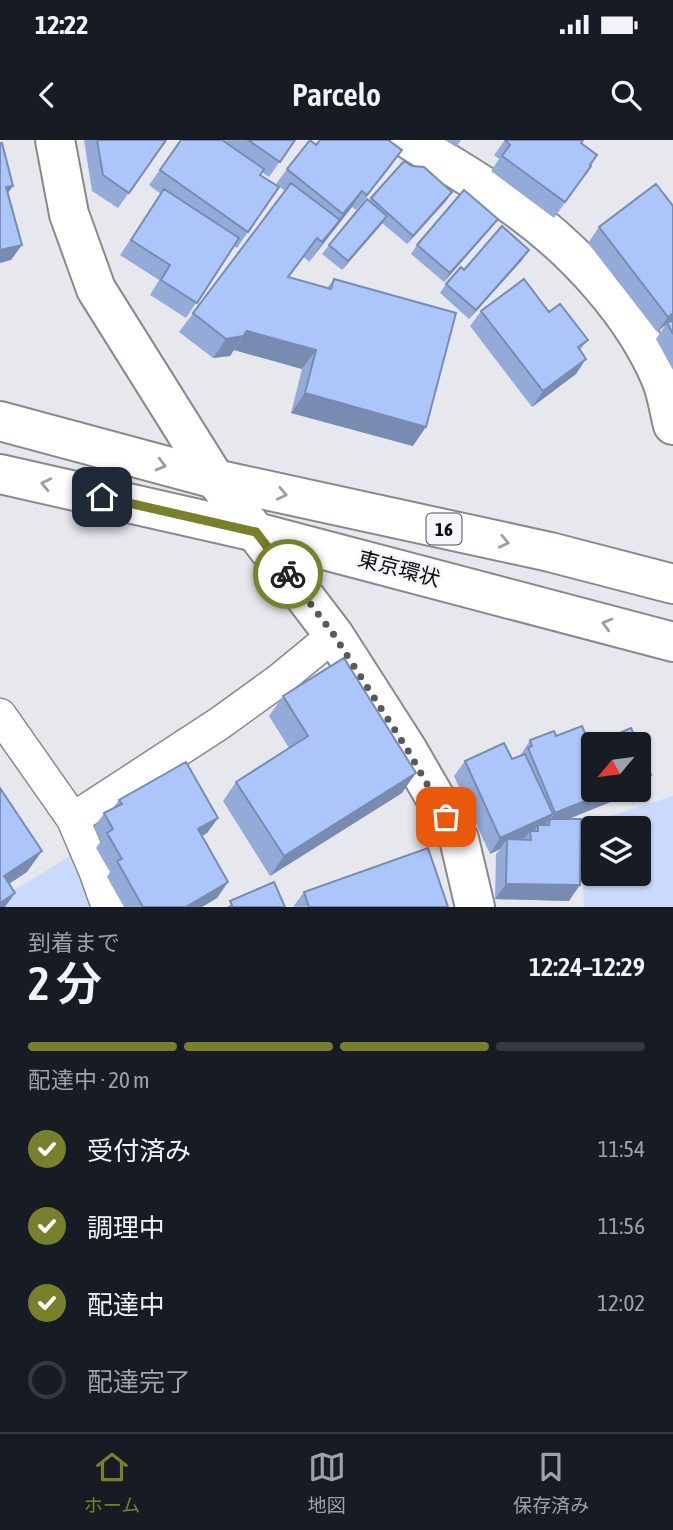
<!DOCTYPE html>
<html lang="ja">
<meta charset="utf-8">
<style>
body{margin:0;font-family:"Asap Condensed","Noto Sans JP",sans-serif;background:#242831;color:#f1f3f6;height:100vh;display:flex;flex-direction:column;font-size:26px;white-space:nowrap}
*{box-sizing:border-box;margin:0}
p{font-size:23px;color:#9ea1a6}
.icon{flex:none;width:38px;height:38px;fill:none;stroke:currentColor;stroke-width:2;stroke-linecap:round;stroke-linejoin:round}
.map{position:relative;height:767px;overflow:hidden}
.side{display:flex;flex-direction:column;background:#171b24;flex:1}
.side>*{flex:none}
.needle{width:46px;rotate:241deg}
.tools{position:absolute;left:581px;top:592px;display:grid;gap:14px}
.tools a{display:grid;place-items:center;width:70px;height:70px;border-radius:7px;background:#171b24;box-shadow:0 2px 5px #0004;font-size:35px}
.pin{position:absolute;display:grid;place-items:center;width:60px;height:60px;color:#fff;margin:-30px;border-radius:14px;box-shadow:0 4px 10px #0006}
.courier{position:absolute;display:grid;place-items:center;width:70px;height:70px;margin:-35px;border:5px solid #78802b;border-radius:50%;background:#fff;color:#222;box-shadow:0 2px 9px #0007}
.head em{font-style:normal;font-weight:600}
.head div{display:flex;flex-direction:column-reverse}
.head{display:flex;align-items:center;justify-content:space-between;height:119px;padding:0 28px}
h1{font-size:46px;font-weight:600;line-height:52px}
.bar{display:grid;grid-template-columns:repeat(4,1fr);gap:10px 7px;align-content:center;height:84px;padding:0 28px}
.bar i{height:9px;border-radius:5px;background:#363941}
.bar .active{background:#78802b}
.bar p{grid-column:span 4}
ol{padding:0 28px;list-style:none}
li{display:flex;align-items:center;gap:21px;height:77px}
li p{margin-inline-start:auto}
li .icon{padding:7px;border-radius:50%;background:#78802b;color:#fff;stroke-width:4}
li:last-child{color:#9ea1a6}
li i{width:38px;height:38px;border:4px solid #363941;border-radius:50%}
.status{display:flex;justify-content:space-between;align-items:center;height:49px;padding:0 35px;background:#171b24;direction:ltr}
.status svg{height:19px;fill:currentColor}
header{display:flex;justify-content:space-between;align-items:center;height:91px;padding:0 28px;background:#171b24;font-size:32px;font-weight:600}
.tabs{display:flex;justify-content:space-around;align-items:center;height:98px;border-top:2px solid #363941;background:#171b24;font-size:19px;color:#9ea1a6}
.tabs a{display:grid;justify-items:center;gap:4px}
.tabs .active{color:#78802b}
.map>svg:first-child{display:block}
</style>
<div class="status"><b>12:22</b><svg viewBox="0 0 49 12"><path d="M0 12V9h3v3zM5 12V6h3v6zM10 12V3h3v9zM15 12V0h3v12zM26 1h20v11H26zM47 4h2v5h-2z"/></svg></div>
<header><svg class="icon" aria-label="back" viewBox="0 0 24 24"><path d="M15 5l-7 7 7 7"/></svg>Parcelo<svg class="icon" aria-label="search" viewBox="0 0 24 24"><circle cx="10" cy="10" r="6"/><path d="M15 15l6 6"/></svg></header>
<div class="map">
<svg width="673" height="767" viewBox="0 0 673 767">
<rect width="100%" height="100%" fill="#e6e8ed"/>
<path fill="#c9dafc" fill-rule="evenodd" d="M 673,656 L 673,767 L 584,767 L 580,686 ZM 593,688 L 639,688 L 639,733 L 593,733 Z
M 78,711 L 97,767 L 0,767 L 0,759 Z"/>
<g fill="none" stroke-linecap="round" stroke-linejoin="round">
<g stroke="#87898c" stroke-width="35">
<path id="lane" d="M 0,575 L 73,679 L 96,733 L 108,767
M 73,679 L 220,583 L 278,541 L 334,495"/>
</g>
<g stroke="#87898c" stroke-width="42">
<path id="street" d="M 55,0 L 69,74 L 96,149 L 215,339 L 334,495 L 407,609 L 459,699 L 475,767
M 410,0 C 446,23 483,44 518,69 C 575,110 634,174 661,239 C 667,253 669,270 673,285"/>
</g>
<g stroke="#87898c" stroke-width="42">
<path id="highway" d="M 0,281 L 215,339 L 550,412 L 673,444
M 0,334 L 256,392 L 673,502"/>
</g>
<use href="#lane" stroke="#fff" stroke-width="32"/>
<use href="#street" stroke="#fff" stroke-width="38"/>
<use href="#highway" stroke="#fff" stroke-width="38"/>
</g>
<path fill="#94aad9" d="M 84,0 L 167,0 L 118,68 L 92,51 Z
M 181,0 L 295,0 L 269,37 L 262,32 L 260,35 L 279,47 L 237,108 L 234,106 L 186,178 L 150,155 L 159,140 L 120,115 L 161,54 L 149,45 Z
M 445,0 L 461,0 L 456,7 Z
M 505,0 L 581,3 L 590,25 L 591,26 L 554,78 L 491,31 L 499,19 L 494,15 Z
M 316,5 L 402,10 L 356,70 L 352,67 L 309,122 L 304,117 L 289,137 L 327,148 L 334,139 L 413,306 L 291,273 L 302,229 L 234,210 L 230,216 L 213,218 L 179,192 L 285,51 L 276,44 L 287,29 Z
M 404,21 L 452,52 L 446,61 L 407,104 L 382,83 L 342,130 L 322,114 L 329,105 Z
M 498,79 L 491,88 L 444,142 L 411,114 L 417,105 Z
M 599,87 L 673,180 L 673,230 L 656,199 L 665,186 L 657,192 L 588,103 Z
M 523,119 L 469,179 L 440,153 L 446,144 Z
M 481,171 L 549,172 L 588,200 L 580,210 L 576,234 L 532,267 L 470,186 Z
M 283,556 L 402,653 L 270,736 L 223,661 L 236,642 L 289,608 L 269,576 Z
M 556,596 L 590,605 L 651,635 L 640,650 L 569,679 L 569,761 L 495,759 L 496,714 L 500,709 L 490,714 L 454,636 L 465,621 L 512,619 L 520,616 L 530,600 Z
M 119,660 L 218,678 L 207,693 L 202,696 L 228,742 L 217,758 L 202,767 L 124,767 L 107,737 L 110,732 L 96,708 L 101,701 L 94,688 L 104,673 L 113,668 Z
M 304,752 L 448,767 L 293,767 Z"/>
<path fill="#788bb0" d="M 402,10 L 391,26 L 356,70 L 367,55 Z
M 13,46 L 2,61 L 6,47 Z
M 362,51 L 352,67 L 309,122 L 343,74 Z
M 452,52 L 446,61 L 407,104 L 413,96 Z
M 387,76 L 381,85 L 342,130 L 348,121 Z
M 498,79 L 491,88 L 444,142 L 450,133 Z
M 22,105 L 11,120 L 0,123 L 0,110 Z
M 529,110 L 523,119 L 469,179 L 476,170 Z
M 673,173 L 673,180 L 667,183 L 657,192 L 668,177 Z
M 247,191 L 316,210 L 302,229 L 234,210 Z
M 243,196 L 230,216 L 213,218 L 226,199 Z
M 586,219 L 576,234 L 532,267 L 543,251 Z
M 305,253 L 426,287 L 413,306 L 291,273 Z
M 416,633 L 402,653 L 270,736 L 284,716 Z
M 651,635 L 640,650 L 548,687 L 550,680 L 555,673 L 615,649 L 639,649 L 639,640 Z
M 553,674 L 542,690 L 538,685 L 531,695 L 530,691 L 526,697 L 507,706 L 507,699 L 500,709 L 490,714 L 500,698 Z
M 218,678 L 207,693 L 188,704 L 198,689 Z
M 42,711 L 27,732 L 0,750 L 4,736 Z
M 228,742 L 217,758 L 202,767 L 186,767 Z
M 506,744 L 580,745 L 569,761 L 495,759 Z
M 15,753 L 5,767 L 0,767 L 0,763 Z"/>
<path fill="#acc6fc" stroke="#788bb0" stroke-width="2" d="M 97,0 L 166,0 L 129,53 L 103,35 Z
M 181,0 L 222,0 L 264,29 L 260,35 L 279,47 L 248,92 L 160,30 Z
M 248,0 L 295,0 L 280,22 Z
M 310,0 L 316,5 L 320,0 L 388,0 L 402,10 L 367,55 L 362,51 L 343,74 L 287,29 Z
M 505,0 L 583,0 L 581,3 L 597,15 L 590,25 L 591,26 L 565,62 L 502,16 L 510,5 Z
M 0,3 L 2,3 L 13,46 L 6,47 L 22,105 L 0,110 Z
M 404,21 L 412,26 L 424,27 L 452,52 L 413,96 L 371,58 Z
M 291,43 L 340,80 L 322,102 L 317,98 L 288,137 L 331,149 L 334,139 L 456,173 L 426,287 L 305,253 L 316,210 L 247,191 L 243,196 L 226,199 L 193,173 Z
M 656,44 L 673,66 L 673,173 L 668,177 L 599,87 Z
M 164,49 L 239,98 L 197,163 L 161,140 L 170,125 L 131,100 Z
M 464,50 L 498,79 L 450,133 L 417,105 Z
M 367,59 L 387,76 L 348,121 L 329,105 Z
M 502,86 L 529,110 L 476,170 L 446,144 L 461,127 L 464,130 Z
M 524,139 L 549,172 L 560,164 L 588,200 L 578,207 L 586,219 L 543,251 L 481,171 Z
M 673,180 L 673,194 L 667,183 Z
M 344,518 L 416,633 L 284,716 L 236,642 L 308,596 L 283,556 Z
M 582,586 L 590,605 L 593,604 L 593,649 L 615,649 L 555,673 L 528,608 L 532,606 L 530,600 L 554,591 L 556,596 Z
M 631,588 L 638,604 L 594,604 Z
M 504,603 L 512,619 L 525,614 L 553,674 L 500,698 L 465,621 Z
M 639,606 L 651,635 L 639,640 Z
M 186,622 L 218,678 L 198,689 L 228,742 L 186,767 L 143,767 L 117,721 L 122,719 L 107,693 L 113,689 L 104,673 L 122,664 L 119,660 Z
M 0,648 L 42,711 L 4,736 L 15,753 L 0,763 Z
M 550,679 L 581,679 L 580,745 L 506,744 L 507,699 L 531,700 L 530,691 L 538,691 L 538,685 L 549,685 Z
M 428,708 L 448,767 L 309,767 L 304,752 Z
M 274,742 L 285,767 L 229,767 L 232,765 L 230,761 Z"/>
<defs><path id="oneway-chevron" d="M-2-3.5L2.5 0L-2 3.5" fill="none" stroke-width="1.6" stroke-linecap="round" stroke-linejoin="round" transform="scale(1.75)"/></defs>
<g stroke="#9d9e9e">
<use href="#oneway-chevron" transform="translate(161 325) rotate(15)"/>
<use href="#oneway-chevron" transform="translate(46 344) rotate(-167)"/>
<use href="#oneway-chevron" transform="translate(282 354) rotate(12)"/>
<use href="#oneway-chevron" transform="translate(504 402) rotate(12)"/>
<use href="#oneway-chevron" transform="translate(607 484) rotate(-165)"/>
</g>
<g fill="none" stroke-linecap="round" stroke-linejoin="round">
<path stroke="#58595b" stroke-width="7" stroke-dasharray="0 12.6" d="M 288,434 L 334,495 L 407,609 L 446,677"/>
<path stroke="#78802b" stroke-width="9" d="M 102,357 L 256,392 L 288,434"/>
</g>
<g text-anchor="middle" stroke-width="5" stroke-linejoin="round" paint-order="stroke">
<rect fill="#f3f6fa" stroke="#515254" stroke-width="2" x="426.5" y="373.5" width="35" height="31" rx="5"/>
<g font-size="19" font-weight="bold" fill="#0b0c0d">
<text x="444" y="396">16</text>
</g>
<g font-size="21" fill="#0b0c0d" stroke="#f3f6fa">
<text transform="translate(399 429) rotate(15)" y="7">東京環状</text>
</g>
</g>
</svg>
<div class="tools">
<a><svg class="needle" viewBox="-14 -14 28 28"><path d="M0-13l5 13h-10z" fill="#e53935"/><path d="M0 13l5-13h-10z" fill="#9ea1a6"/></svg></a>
<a><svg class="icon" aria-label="layers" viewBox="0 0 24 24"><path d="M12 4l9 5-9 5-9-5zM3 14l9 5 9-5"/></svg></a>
</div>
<div class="pin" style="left:446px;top:677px;background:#ea580c"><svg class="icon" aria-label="bag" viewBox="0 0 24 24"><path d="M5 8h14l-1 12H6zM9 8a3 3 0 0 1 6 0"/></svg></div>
<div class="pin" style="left:102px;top:357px;background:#1f2937"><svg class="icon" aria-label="home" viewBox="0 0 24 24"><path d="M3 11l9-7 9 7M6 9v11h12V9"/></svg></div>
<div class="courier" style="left:288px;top:434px"><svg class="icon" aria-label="bike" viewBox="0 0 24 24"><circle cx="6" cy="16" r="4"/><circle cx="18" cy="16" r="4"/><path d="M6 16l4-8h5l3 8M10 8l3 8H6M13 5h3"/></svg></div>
</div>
<section class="side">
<div class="head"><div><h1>2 分</h1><p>到着まで</p></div><em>12:24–12:29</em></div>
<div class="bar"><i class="active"></i><i class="active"></i><i class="active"></i><i></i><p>配達中 · 20 m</p></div>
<ol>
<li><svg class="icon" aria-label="check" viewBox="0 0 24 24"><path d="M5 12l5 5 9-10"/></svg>受付済み<p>11:54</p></li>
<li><svg class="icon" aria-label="check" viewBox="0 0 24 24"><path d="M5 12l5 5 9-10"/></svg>調理中<p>11:56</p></li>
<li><svg class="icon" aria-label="check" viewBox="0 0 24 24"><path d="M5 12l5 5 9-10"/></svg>配達中<p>12:02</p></li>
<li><i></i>配達完了</li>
</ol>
</section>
<nav class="tabs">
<a class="active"><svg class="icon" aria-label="home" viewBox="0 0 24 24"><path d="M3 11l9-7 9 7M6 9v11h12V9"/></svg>ホーム</a>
<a><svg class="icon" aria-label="map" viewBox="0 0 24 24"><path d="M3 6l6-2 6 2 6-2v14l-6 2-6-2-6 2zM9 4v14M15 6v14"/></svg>地図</a>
<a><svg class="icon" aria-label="saved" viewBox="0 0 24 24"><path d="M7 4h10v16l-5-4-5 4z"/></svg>保存済み</a>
</nav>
